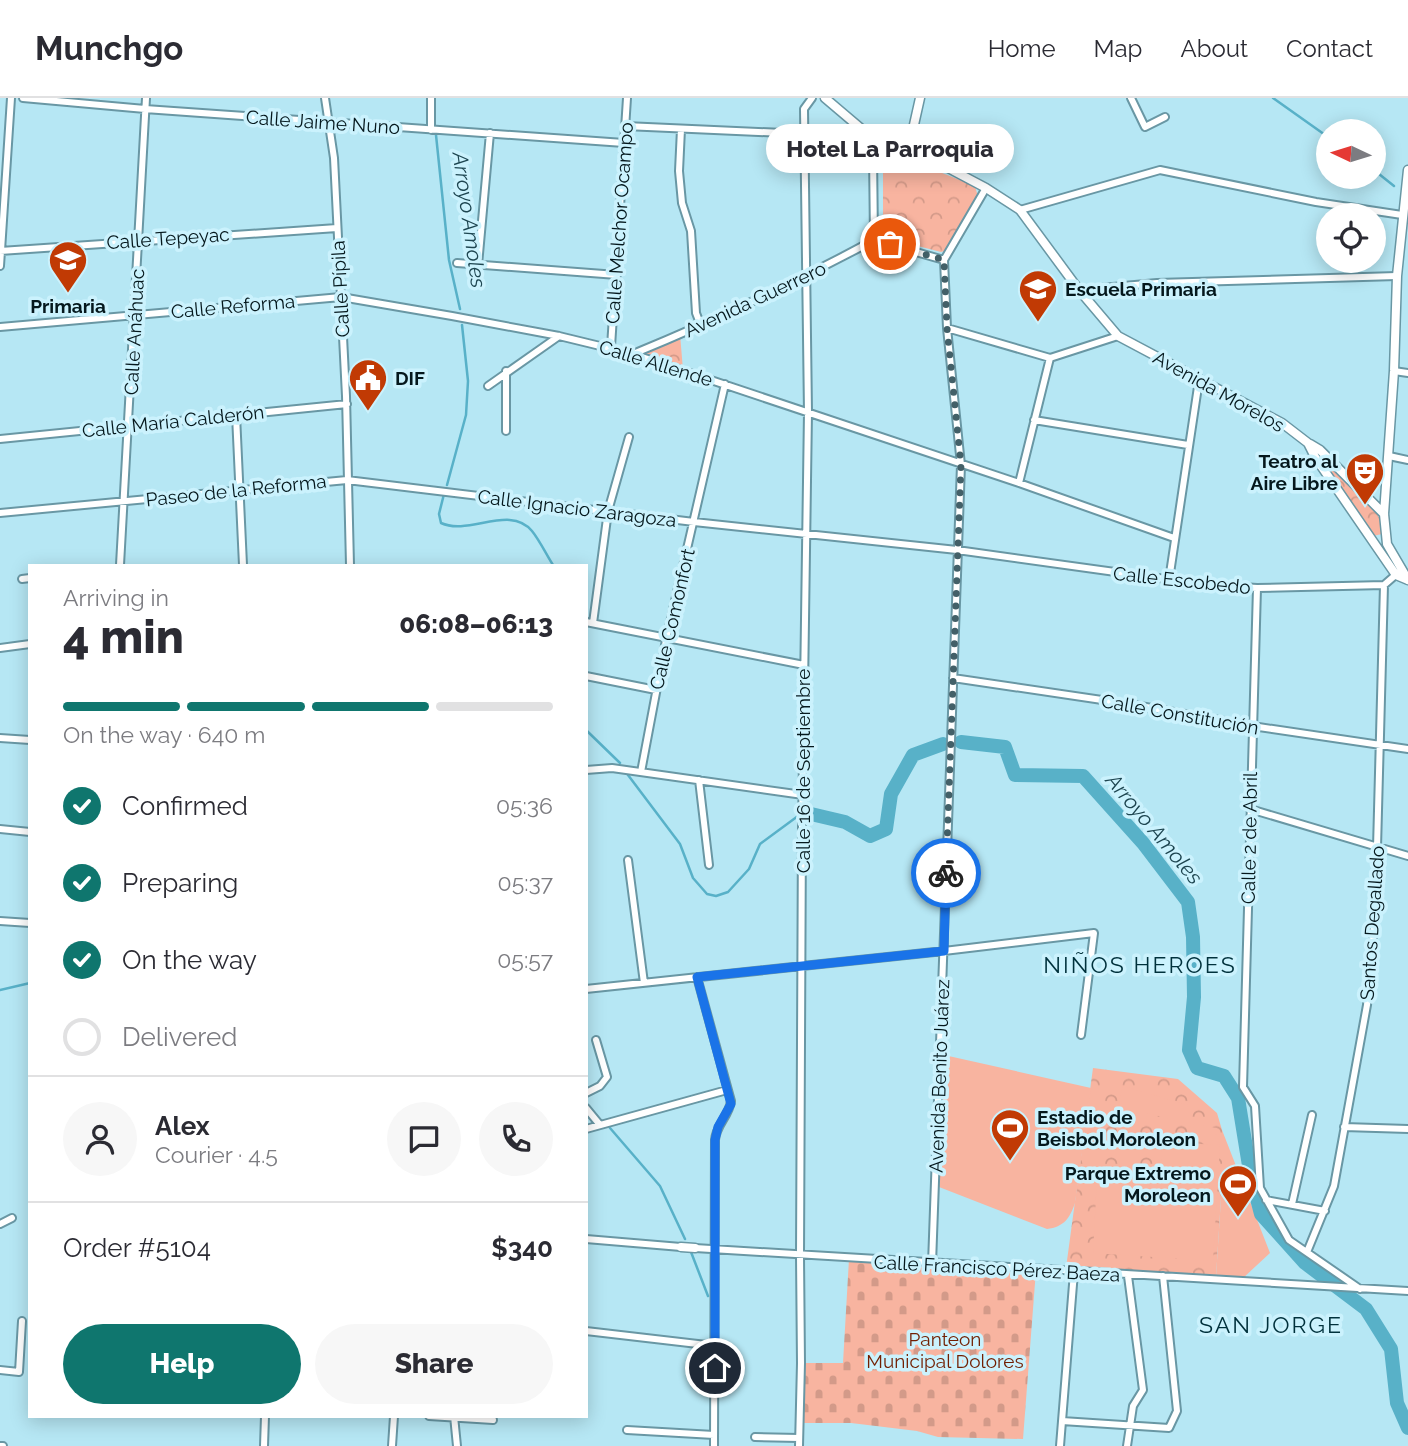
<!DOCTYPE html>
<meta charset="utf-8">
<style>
body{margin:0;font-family:Raleway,sans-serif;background:#f7f7f7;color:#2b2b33;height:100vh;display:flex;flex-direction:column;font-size:26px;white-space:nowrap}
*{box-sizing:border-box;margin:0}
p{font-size:23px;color:#7c7c81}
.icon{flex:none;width:38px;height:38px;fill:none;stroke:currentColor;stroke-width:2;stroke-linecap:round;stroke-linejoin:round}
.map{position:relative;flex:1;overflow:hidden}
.side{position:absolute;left:28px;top:466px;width:560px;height:854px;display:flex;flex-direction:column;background:#fff;border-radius:0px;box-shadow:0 4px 18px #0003}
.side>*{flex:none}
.needle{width:46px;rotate:274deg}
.buttons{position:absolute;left:1316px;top:21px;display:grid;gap:14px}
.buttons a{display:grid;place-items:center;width:70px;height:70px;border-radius:50%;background:#fff;box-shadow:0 4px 18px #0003;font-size:35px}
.pin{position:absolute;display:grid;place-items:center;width:60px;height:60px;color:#fff;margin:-30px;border:4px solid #fff;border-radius:50%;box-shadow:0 2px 7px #0007}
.courier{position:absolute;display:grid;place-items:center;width:70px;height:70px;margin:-35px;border:5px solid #1a73e8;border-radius:50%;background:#fff;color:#222;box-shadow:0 2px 9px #0007}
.bubble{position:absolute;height:49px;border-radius:24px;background:#fff;box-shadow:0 4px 18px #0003;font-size:23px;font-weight:800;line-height:49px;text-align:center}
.head em{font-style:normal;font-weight:800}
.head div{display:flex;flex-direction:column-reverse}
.head{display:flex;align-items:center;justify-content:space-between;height:119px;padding:0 35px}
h1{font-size:46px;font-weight:800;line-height:52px}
.bar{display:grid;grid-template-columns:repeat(4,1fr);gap:10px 7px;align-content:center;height:84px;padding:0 35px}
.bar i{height:9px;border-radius:5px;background:#e1e1e2}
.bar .selected{background:#0f766e}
.bar p{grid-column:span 4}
.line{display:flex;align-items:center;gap:18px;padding:0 35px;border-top:2px solid #e1e1e2}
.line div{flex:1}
.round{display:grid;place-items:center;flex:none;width:74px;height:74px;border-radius:37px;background:#f7f7f7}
ol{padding:0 35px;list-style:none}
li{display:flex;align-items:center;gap:21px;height:77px}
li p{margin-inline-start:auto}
li .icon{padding:7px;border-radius:50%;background:#0f766e;color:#fff;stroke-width:4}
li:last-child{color:#7c7c81}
li i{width:38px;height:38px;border:4px solid #e1e1e2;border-radius:50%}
.button{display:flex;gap:14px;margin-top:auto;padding:14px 35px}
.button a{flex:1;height:80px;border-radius:42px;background:#0f766e;color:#fff;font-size:28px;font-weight:800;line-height:80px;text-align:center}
.button a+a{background:#f7f7f7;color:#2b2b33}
header{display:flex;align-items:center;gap:42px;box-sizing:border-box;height:98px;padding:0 35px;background:#fff;border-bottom:2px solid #e1e1e2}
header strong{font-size:33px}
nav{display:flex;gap:38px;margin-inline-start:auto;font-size:24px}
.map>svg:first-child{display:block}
</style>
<header>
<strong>Munchgo</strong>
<nav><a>Home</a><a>Map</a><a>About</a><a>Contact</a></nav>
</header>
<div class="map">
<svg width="1408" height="1348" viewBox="0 0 1408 1348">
<defs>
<pattern id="cemetery-stones" width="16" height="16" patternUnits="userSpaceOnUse" patternTransform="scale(1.75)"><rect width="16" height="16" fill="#f8b4a0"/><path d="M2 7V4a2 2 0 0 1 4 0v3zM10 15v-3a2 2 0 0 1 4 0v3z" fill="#d39a89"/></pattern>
<pattern id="park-crowns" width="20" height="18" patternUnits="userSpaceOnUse" patternTransform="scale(1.75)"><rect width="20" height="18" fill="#f8b4a0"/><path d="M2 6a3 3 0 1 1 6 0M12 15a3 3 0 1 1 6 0" fill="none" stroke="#d39a89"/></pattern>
</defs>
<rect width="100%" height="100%" fill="#b6e7f4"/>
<path fill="url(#cemetery-stones)" d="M 849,1161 L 1036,1172 L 1023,1341 L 938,1339 L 917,1333 L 851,1325 L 799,1325 L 801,1265 L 843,1265 Z"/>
<path fill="url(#park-crowns)" d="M 887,68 L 927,69 L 975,88 L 978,99 L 948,152 L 941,154 L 883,139 L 883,73 Z
M 680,236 L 683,272 L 633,256 Z
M 1318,354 L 1377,416 L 1384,429 L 1382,436 L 1373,438 Z
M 1093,970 L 1178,981 L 1217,1015 L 1222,1032 L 1222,1084 L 1216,1179 L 1066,1170 Z"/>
<path fill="#f8b4a0" d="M 944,957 L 1091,990 L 1075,1105 C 1070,1120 1064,1129 1047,1131 L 939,1089 Z
M 1123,988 L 1188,1007 L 1183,1025 L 1148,1015 L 1144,1029 L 1114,1021 Z
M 1191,1026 L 1217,1030 L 1215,1043 L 1189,1039 Z
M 1222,1032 L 1270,1155 L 1242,1181 L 1216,1179 L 1222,1084 Z
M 1162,1044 L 1220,1047 L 1213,1163 L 1093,1155 L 1097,1080 L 1160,1083 Z"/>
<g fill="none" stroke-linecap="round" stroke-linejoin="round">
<path stroke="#58b1c8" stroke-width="2.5" d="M 1273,0 L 1328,39
M 436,37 L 449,162 L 460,211
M 1374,72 L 1394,88
M 447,387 L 466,317 L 468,283 L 462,227
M 444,396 L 439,416 L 441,425 C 469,438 510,406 532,433 C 540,443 546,456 553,467
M 586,632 L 620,665
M 628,677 L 680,746 L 693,780 L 707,796 L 716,798 L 728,794 L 749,771 L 760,746 L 798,718
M 0,892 L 30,885
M 610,1030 L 660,1088 L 685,1141
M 691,1154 L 708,1198"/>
<path stroke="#58b1c8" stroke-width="14" d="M 961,644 L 1005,649 L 1015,677 L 1083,678 L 1143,745 L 1188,804 L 1193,839 L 1194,899 L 1189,952 L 1197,970 L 1224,978 L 1238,1000 L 1250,1074 L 1261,1116 L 1305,1165 L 1366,1211 L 1391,1251 L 1397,1305 L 1408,1330
M 811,716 L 845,724 L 870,738 L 886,731 L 891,696 L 913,657 L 943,646"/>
<g stroke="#6997a4" stroke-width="10">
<path id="minor" d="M 23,0 L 145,11 L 624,45
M 325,0 L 334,60 L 346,298 L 350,467
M 1131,0 L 1145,29 L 1165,19
M 625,28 L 805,36
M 681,31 L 679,73 L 682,105 L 691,133 L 696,215 L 701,228
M 431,32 L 431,0
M 1020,112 L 1160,72 L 1316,104 L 1402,117
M 874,142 L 873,55 L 876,45
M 874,142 L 944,162
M 0,153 L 337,130
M 944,162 L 986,90
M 457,165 L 617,177
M 478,167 L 490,35
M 0,168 L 11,0
M 1079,192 L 1157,185 L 1397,178
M 0,229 L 341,199 L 452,218 L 559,238 L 633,256 L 1019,385 L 1174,440
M 947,230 L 1050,260 L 1118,238
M 611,249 L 627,0
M 633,256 C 716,222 796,184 874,142
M 1394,273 L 1408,275
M 488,288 L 559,238
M 236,317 L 243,467
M 1034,322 L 1188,347
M 506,333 L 506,273
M 0,341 L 347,306
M 1389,358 L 1408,362
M 1019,385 L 1050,260
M 0,415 L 347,382 L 694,424 L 957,452 L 1209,487 L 1257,490 L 1384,487 L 1399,474
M 120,467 L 146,0
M 22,481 L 30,480
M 1169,482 L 1199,282
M 1257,490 L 1243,989 L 1255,1008 L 1260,1090 L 1289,1142 L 1360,1191
M 586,524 L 804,567
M 593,525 L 608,413 L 629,339
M 0,550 L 30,546
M 586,578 L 656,592
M 953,580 L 1129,606 L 1252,628 L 1408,651
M 0,640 L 30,642
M 586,672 L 612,670 L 803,697
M 641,674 L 666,542 L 725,286
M 699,682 L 709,767
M 1250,711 L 1408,758
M 0,731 L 30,734
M 628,762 L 644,885
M 0,823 L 30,825
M 697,879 L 731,1003 C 729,1018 716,1027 715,1042 L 714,1348
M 586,891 L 944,853 L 1094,835 L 1081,937
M 586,995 L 600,988 L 607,979 L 596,942
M 586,1010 L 600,1027
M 1344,1029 L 1408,1031
M 586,1031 L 727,992
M 1266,1102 L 1325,1113
M 1292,1106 L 1312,1017
M 0,1126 L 12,1120
M 586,1141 L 681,1149
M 695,1150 L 1408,1193
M 1307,1154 L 1334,1088 L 1367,907 L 1374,828 L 1377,750 L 1384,487
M 932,1166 L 961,367 L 947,230 L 944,162
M 586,1233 L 715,1248
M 0,1272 L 19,1274 L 22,1223
M 429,1318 L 493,1322
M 454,1318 L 457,1348
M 1062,1323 L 1169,1330 L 1177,1313 L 1163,1178
M 627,1332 L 714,1337
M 755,1339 L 799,1340
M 0,1348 L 3,1348
M 264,1348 L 265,1318
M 392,1348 L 394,1318
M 799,1348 L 801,1265 L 800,1158 L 802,729 L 808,314 L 804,11 L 812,0
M 1060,1348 L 1074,1174
M 1127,1348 L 1133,1308 L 1143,1292 L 1128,1178"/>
</g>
<g stroke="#6997a4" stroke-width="11">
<path id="tertiary" d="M 825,0 L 891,56 L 935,63 L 986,90 L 1020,112 L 1079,192 L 1118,238 L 1282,325 L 1308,345 L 1315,359 L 1396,477 L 1408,482
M 907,58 L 920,0
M 1310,346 L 1320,352 L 1384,416
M 1408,482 L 1387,446 L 1384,416 L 1394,273 L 1397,178 L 1408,72
M 681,1149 L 695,1150"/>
</g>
<use href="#minor" stroke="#fff" stroke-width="6"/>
<use href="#tertiary" stroke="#fff" stroke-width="8"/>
</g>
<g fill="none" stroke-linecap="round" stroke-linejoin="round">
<path stroke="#436068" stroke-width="7" stroke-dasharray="0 12.6" d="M 890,146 L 944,162 L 947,230 L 961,367 L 946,775"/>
<path stroke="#1a73e8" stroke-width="9" d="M 715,1270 L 715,1042 L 718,1029 L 731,1006 L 697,879 L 944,853 L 946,775"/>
</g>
<defs>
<g id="school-pin" transform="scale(2.0125)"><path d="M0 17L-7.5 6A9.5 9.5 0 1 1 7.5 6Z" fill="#c13a04" stroke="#cbf2fd"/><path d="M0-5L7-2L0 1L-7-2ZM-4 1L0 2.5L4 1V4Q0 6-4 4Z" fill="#fff"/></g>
<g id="civic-pin" transform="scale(2.0125)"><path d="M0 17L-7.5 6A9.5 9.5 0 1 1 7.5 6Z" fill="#c13a04" stroke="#cbf2fd"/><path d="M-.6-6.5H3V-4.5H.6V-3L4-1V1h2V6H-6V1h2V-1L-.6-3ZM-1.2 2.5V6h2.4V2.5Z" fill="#fff"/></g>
<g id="theatre-pin" transform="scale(2.0125)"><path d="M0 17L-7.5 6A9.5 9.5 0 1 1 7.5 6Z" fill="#c13a04" stroke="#cbf2fd"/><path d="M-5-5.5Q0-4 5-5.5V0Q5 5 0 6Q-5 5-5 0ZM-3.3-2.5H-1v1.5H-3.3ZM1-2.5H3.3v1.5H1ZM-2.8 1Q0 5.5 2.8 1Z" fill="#fff"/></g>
<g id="stadium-pin" transform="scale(2.0125)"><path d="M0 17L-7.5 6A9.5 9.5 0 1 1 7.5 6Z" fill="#c13a04" stroke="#cbf2fd"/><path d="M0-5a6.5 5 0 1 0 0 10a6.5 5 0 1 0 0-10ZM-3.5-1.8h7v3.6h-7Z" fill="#fff"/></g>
</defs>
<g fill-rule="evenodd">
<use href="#school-pin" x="68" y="162"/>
<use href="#school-pin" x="1038" y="191"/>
<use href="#civic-pin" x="368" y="280"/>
<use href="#theatre-pin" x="1365" y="374"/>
<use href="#stadium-pin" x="1010" y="1030"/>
<use href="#stadium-pin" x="1238" y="1086"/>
</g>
<g text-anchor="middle" stroke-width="7" stroke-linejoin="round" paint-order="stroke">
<g font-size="19" fill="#05181d" stroke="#cbf2fd">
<text transform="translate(323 24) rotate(4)" y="7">Calle Jaime Nuno</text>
<text transform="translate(619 125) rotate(-86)" y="7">Calle Melchor Ocampo</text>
<text transform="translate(168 140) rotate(-4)" y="7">Calle Tepeyac</text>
<text transform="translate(340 191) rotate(-93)" y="7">Calle Pípila</text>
<text transform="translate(755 201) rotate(-25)" y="7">Avenida Guerrero</text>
<text transform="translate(233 208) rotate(-5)" y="7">Calle Reforma</text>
<text transform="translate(134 234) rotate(-87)" y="7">Calle Anáhuac</text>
<text transform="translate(656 265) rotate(17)" y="7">Calle Allende</text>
<text transform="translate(1219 293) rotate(29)" y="7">Avenida Morelos</text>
<text transform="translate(173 323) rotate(-6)" y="7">Calle María Calderón</text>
<text transform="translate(236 392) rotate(-6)" y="7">Paseo de la Reforma</text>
<text transform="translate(577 410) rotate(7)" y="7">Calle Ignacio Zaragoza</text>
<text transform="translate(1182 482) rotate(6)" y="7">Calle Escobedo</text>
<text transform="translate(672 521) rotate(-77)" y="7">Calle Comonfort</text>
<text transform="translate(1180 616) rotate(10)" y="7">Calle Constitución</text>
<text transform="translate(803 673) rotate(-90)" y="7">Calle 16 de Septiembre</text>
<text transform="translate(1249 740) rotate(-89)" y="7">Calle 2 de Abril</text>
<text transform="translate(1372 825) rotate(-86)" y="7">Santos Degallado</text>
<text transform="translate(939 978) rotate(-88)" y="7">Avenida Benito Juárez</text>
<text transform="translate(997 1170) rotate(3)" y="7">Calle Francisco Pérez Baeza</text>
</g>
<g font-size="19" font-weight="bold" fill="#05181d" stroke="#cbf2fd" text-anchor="start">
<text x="1065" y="198">Escuela Primaria</text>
<text x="68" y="215" text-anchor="middle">Primaria</text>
<text x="395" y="287">DIF</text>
<text x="1338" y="370" text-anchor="end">Teatro al<tspan x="1338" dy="22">Aire Libre</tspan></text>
<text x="1037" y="1026">Estadio de<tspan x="1037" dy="22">Beisbol Moroleon</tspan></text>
<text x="1211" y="1082" text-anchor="end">Parque Extremo<tspan x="1211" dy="22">Moroleon</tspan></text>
</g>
<g font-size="19" fill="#721f02" stroke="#cbf2fd">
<text x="945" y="1248">Panteon<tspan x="945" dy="22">Municipal Dolores</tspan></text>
</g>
<g font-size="21" font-style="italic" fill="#1d4550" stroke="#cbf2fd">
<text transform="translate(469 122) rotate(82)" y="7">Arroyo Amoles</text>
<text transform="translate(1154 731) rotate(50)" y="7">Arroyo Amoles</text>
</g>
<g font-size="23" letter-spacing="2" fill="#00313c" stroke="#cbf2fd">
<text x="1140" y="875">NIÑOS HEROES</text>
<text x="1271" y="1235">SAN JORGE</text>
</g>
</g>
</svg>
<div class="buttons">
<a><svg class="needle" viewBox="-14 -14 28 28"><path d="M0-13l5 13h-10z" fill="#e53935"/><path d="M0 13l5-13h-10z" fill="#7c7c81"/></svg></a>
<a><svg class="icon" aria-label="locate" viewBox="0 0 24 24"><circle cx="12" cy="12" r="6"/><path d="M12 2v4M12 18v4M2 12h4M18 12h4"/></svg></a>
</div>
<div class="pin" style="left:890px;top:146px;background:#ea580c"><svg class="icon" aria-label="bag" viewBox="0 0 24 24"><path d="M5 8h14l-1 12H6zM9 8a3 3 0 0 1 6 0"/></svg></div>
<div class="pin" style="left:715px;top:1270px;background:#1f2937"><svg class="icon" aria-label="home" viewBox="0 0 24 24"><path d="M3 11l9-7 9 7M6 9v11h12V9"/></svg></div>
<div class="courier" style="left:946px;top:775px"><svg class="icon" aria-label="bike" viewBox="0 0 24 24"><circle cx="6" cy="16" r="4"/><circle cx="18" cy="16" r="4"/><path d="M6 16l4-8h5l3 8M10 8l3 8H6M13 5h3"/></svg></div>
<div class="bubble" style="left:766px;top:26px;width:248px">Hotel La Parroquia</div>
<section class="side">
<div class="head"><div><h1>4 min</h1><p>Arriving in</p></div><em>06:08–06:13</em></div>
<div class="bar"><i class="selected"></i><i class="selected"></i><i class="selected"></i><i></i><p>On the way · 640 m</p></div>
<ol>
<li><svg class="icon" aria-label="check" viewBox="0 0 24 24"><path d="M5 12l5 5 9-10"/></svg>Confirmed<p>05:36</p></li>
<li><svg class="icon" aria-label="check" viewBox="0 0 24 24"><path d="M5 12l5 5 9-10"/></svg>Preparing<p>05:37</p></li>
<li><svg class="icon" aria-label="check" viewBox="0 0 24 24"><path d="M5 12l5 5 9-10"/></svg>On the way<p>05:57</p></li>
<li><i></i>Delivered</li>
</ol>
<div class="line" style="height:126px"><a class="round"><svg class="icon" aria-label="person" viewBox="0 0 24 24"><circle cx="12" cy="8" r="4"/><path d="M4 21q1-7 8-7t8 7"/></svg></a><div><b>Alex</b><p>Courier · 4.5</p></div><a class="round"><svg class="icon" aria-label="chat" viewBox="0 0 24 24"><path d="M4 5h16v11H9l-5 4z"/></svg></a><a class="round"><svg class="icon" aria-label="phone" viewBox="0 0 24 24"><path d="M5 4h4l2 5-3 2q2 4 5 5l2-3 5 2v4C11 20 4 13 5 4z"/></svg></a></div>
<div class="line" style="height:91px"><div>Order #5104</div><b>$340</b></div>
<div class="button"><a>Help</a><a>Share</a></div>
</section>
</div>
